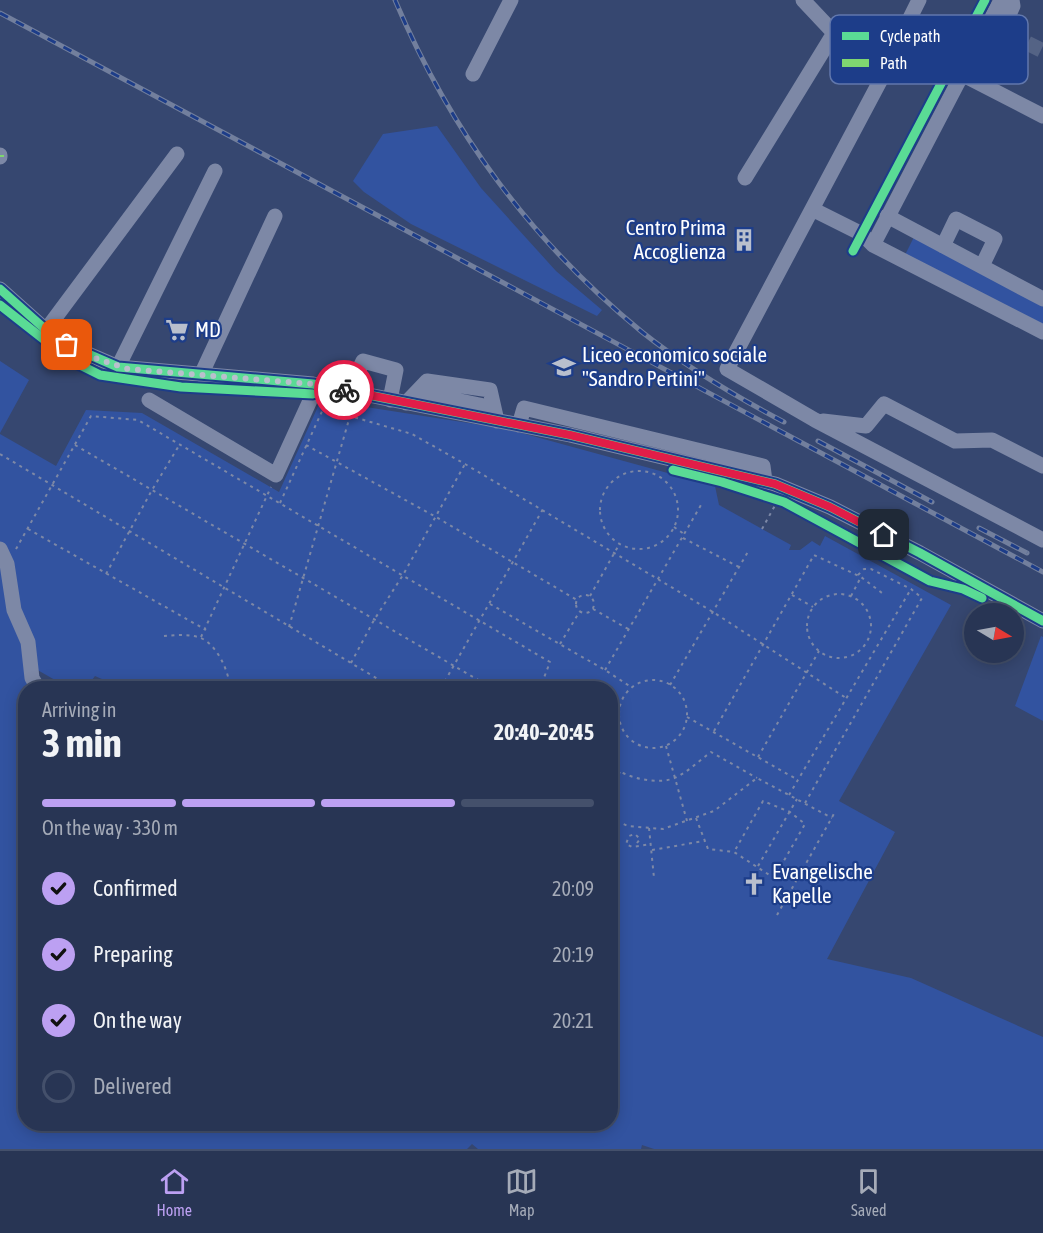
<!DOCTYPE html>
<meta charset="utf-8">
<style>
body{margin:0;font-family:"Asap Condensed",sans-serif;background:#34405e;color:#f1f3f6;height:100vh;display:flex;flex-direction:column;font-size:22px;white-space:nowrap}
*{box-sizing:border-box;margin:0}
p{font-size:20px;color:#a5abb8}
.icon{flex:none;width:33px;height:33px;fill:none;stroke:currentColor;stroke-width:2;stroke-linecap:round;stroke-linejoin:round}
.map{position:relative;flex:1;overflow:hidden}
.details{position:absolute;left:18px;top:681px;width:600px;height:450px;display:flex;flex-direction:column;background:#283554;border-radius:24px;box-shadow:0 3px 15px #0003,0 0 0 2px #44506b}
.details>*{flex:none}
.needle{width:39px;rotate:100deg}
.tools{position:absolute;left:964px;top:603px;display:grid;gap:12px}
.tools a{display:grid;place-items:center;width:60px;height:60px;border-radius:50%;background:#283554;box-shadow:0 3px 15px #0003,0 0 0 2px #44506b;font-size:30px}
.pin{position:absolute;display:grid;place-items:center;width:51px;height:51px;color:#fff;margin:-26px;border-radius:12px;box-shadow:0 3px 9px #0006}
.courier{position:absolute;display:grid;place-items:center;width:60px;height:60px;margin:-30px;border:4px solid #e11d48;border-radius:50%;background:#fff;color:#222;box-shadow:0 2px 8px #0007}
.summary em{font-style:normal;font-weight:700}
.summary div{display:flex;flex-direction:column-reverse}
.summary{display:flex;align-items:center;justify-content:space-between;height:102px;padding:0 24px}
h1{font-size:39px;font-weight:700;line-height:45px}
.bar{display:grid;grid-template-columns:repeat(4,1fr);gap:9px 6px;align-content:center;height:72px;padding:0 24px}
.bar i{height:8px;border-radius:4px;background:#44506b}
.bar .current{background:#bca0f2}
.bar p{grid-column:span 4}
ol{padding:0 24px;list-style:none}
li{display:flex;align-items:center;gap:18px;height:66px}
li p{margin-inline-start:auto}
li .icon{padding:6px;border-radius:50%;background:#bca0f2;color:#111;stroke-width:4}
li:last-child{color:#a5abb8}
li i{width:33px;height:33px;border:3px solid #44506b;border-radius:50%}
.tab-bar{display:flex;justify-content:space-around;align-items:center;height:84px;border-top:2px solid #44506b;background:#283554;font-size:16px;color:#a5abb8}
.tab-bar a{display:grid;justify-items:center;gap:3px}
.tab-bar .current{color:#bca0f2}
.map>svg:first-child{display:block}
</style>
<div class="map">
<svg width="1043" height="1149" viewBox="0 0 1043 1149">
<rect width="100%" height="100%" fill="#364770"/>
<path fill="#3253a0" fill-rule="evenodd" d="M 437,126 L 481,188 L 556,271 L 602,310 L 597,316 L 411,224 L 364,192 L 353,181 L 383,134 Z
M 915,235 L 1043,303 L 1043,328 L 905,255 Z
M 0,361 L 29,380 L 0,433 Z
M 321,400 L 507,429 L 715,486 L 719,505 L 791,545 L 789,550 L 800,550 L 812,541 L 820,546 L 825,536 L 951,605 L 839,801 L 895,832 L 827,959 L 911,978 L 1043,1037 L 1043,1149 L 654,1149 L 642,1145 L 641,1149 L 478,1149 L 472,1144 L 467,1149 L 0,1149 L 0,434 L 56,466 L 86,410 L 142,413 L 279,492 ZM 34,668 L 69,688 L 86,688 L 95,676 L 122,688 L 610,688 L 610,1124 L 26,1124 L 26,688 L 33,688 Z
M 1041,636 L 1043,637 L 1043,721 L 1015,706 Z"/>
<g fill="none" stroke-linecap="round" stroke-linejoin="round">
<path stroke="#546385" stroke-width="15" stroke-dasharray="15 8" stroke-linecap="butt" d="M 1007,33 L 1043,51
M 909,47 L 946,66"/>
<path stroke="#7d88a6" stroke-width="2" stroke-dasharray="3 4.5" stroke-linecap="butt" d="M 75,445 L 492,688
M 306,445 L 436,517 L 577,600
M 0,454 L 393,688
M600 510a39 39 0 1 1 78 0a39 39 0 1 1-78 0Z
M 280,503 L 324,407
M 674,527 L 684,534
M 28,529 L 206,630
M 762,529 L 778,500
M 683,538 L 739,567
M 16,549 L 91,416 L 138,420 L 550,662 L 540,688
M 106,574 L 152,490 L 180,444
M807 626a32 32 0 1 1 64 0a32 32 0 1 1-64 0Z
M 792,595 L 813,607
M576 604a9 9 0 1 1 18 0a9 9 0 1 1-18 0Z
M 590,596 L 620,543
M 851,596 L 861,577
M 490,604 L 605,670 L 631,687
M 593,609 L 630,630
M 289,627 L 350,416 L 412,434 L 465,464 L 713,612 L 846,698
M 164,636 C 175,635 187,634 198,637 C 216,642 229,671 230,688
M 201,637 L 271,487
M 560,644 L 580,611
M 351,663 L 374,620 L 403,575 L 465,464
M 605,670 L 701,505
M619 714a34 34 0 1 1 68 0a34 34 0 1 1-68 0Z
M 670,685 L 749,550
M 441,688 L 543,509
M 592,688 L 594,685
M 687,717 L 798,780
M 714,731 L 814,555 L 861,577 L 882,593
M 666,746 L 687,821
M 758,757 L 819,651
M 610,765 C 625,778 659,786 677,777 C 690,770 700,760 711,752 L 757,778
M 610,786 L 620,772
M 789,795 L 911,589
M 805,803 L 922,598 L 911,589 L 871,569 L 864,569 L 857,576
M 610,818 L 628,826 L 663,829 L 714,811 L 757,778 L 832,818
M 696,818 L 708,849 L 734,852 L 774,878 L 805,824 L 790,812 L 763,801 L 734,852
M 649,828 L 654,878
M 637,843 L 640,839 L 635,834 L 629,836 L 626,844 L 632,847 L 651,844
M 652,850 L 704,841
M 758,866 L 797,799
M 777,915 L 835,812"/>
<path stroke="#7d88a6" stroke-width="15" d="M 919,0 L 906,26 L 900,46 L 895,53 L 727,369 L 815,420 L 1043,540
M 1007,33 L 1003,28 L 1013,6 L 1012,0
M 946,66 L 1043,116
M 473,74 L 511,0
M 0,155 L 0,157
M 745,178 L 834,33 L 803,0
M 812,209 L 862,234 L 873,245 L 1043,332
M 887,216 L 1043,299
M 873,245 L 1001,0
M 943,246 L 956,219 L 995,239 L 982,266
M 0,289 L 46,330 L 67,345 L 118,367 L 313,384 L 570,435 L 775,484 L 830,507 L 920,553 L 1043,621
M 46,330 L 177,154
M 118,367 L 215,171
M 201,375 L 275,216
M 349,391 L 363,361 L 396,370 L 390,400
M 417,392 L 494,408
M 149,400 L 276,475 L 313,394
M 406,403 L 427,381 L 490,390 L 497,421
M 823,421 L 866,426 L 884,404 L 955,441 L 992,440 L 1043,466
M 519,425 L 524,408 L 763,466 L 765,481
M 0,549 L 7,564 L 14,610 L 28,642 L 32,678 L 38,688"/>
<g stroke="#727f9d" stroke-width="5">
<path id="rail" d="M 395,0 C 451,132 531,241 642,332 C 686,367 735,396 784,422
M 0,13 L 1043,572
M 818,441 L 932,502
M 979,528 L 1027,553"/>
</g>
<use href="#rail" stroke="#1d3d89" stroke-width="3" stroke-dasharray="9" stroke-linecap="butt"/>
<path stroke="#7fd670" stroke-width="8" stroke-dasharray="15 8" stroke-linecap="butt" d="M 0,155 L 0,157"/>
<g stroke="#1d3d89" stroke-width="13">
<path id="cycleway" d="M 853,251 L 985,0
M 0,289 L 46,330 L 67,345 L 118,367 L 313,384 L 570,435 L 775,484 L 830,507 L 920,553 L 1043,621
M 0,305 L 70,360 L 100,375 L 181,387 L 313,394
M 673,470 L 722,482 L 784,502 L 930,581 L 963,589 L 982,598"/>
</g>
<use href="#cycleway" stroke="#5adb95" stroke-width="9"/>
</g>
<g fill="none" stroke-linecap="round" stroke-linejoin="round">
<path stroke="#b9bfcd" stroke-width="6" stroke-dasharray="0 10.8" d="M 67,345 L 95,358 L 128,369 L 313,384 L 344,390"/>
<path stroke="#e11d48" stroke-width="8" d="M 344,390 L 570,435 L 775,484 L 830,507 L 884,535"/>
</g>
<defs>
<g id="building-bare" transform="scale(1.8)"><path d="M-4-6H4V6H1V3H-1V6H-4ZM-2.5-4.3h1.7v1.8h-1.7ZM.8-4.3h1.7v1.8H.8ZM-2.5-1h1.7V.8h-1.7ZM.8-1h1.7V.8H.8Z" fill="#b9bfcd" stroke="#1d3d89" stroke-width="2.5" paint-order="stroke"/></g>
<g id="supermarket-bare" transform="scale(1.8)"><path d="M-6-5.5h2.5l.6 2H6L4.5 2H-2.5L-4.4-4H-6ZM-1.5 3.2a1.3 1.3 0 1 0 .1 0ZM3 3.2a1.3 1.3 0 1 0 .1 0Z" fill="#b9bfcd" stroke="#1d3d89" stroke-width="2.5" paint-order="stroke"/></g>
<g id="school-bare" transform="scale(1.8)"><path d="M0-5L7-2L0 1L-7-2ZM-4 1L0 2.5L4 1V4Q0 6-4 4Z" fill="#b9bfcd" stroke="#1d3d89" stroke-width="2.5" paint-order="stroke"/></g>
<g id="church-bare" transform="scale(1.8)"><path d="M-1.2-6h2.4v3.5h3.3v2.4h-3.3V6h-2.4V-.1h-3.3v-2.4h3.3Z" fill="#b9bfcd" stroke="#1d3d89" stroke-width="2.5" paint-order="stroke"/></g>
</defs>
<g fill-rule="evenodd">
<use href="#building-bare" x="744" y="240"/>
<use href="#supermarket-bare" x="177" y="330"/>
<use href="#school-bare" x="564" y="367"/>
<use href="#church-bare" x="754" y="884"/>
</g>
<g text-anchor="middle" stroke-width="4.5" stroke-linejoin="round" paint-order="stroke">
<g font-size="21" fill="#fff" stroke="#1d3d89" text-anchor="start">
<text x="726" y="235" text-anchor="end">Centro Prima<tspan x="726" dy="24">Accoglienza</tspan></text>
<text x="195" y="337">MD</text>
<text x="582" y="362">Liceo economico sociale<tspan x="582" dy="24">"Sandro Pertini"</tspan></text>
<text x="772" y="879">Evangelische<tspan x="772" dy="24">Kapelle</tspan></text>
</g>
</g>
<rect x="830" y="15" width="198" height="69" rx="9" fill="#1d3d89" stroke="#6177ac" stroke-width="1.5"/>
<rect x="842" y="32" width="27" height="8" fill="#5adb95"/>
<rect x="842" y="59" width="27" height="8" fill="#7fd670"/>
<g font-size="16" fill="#fff">
<text x="880" y="42">Cycle path</text>
<text x="880" y="69">Path</text>
</g>
</svg>
<div class="tools">
<a><svg class="needle" viewBox="-14 -14 28 28"><path d="M0-13l5 13h-10z" fill="#e53935"/><path d="M0 13l5-13h-10z" fill="#a5abb8"/></svg></a>
</div>
<div class="pin" style="left:67px;top:345px;background:#ea580c"><svg class="icon" aria-label="bag" viewBox="0 0 24 24"><path d="M5 8h14l-1 12H6zM9 8a3 3 0 0 1 6 0"/></svg></div>
<div class="pin" style="left:884px;top:535px;background:#1f2937"><svg class="icon" aria-label="home" viewBox="0 0 24 24"><path d="M3 11l9-7 9 7M6 9v11h12V9"/></svg></div>
<div class="courier" style="left:344px;top:390px"><svg class="icon" aria-label="bike" viewBox="0 0 24 24"><circle cx="6" cy="16" r="4"/><circle cx="18" cy="16" r="4"/><path d="M6 16l4-8h5l3 8M10 8l3 8H6M13 5h3"/></svg></div>
<section class="details">
<div class="summary"><div><h1>3 min</h1><p>Arriving in</p></div><em>20:40–20:45</em></div>
<div class="bar"><i class="current"></i><i class="current"></i><i class="current"></i><i></i><p>On the way · 330 m</p></div>
<ol>
<li><svg class="icon" aria-label="check" viewBox="0 0 24 24"><path d="M5 12l5 5 9-10"/></svg>Confirmed<p>20:09</p></li>
<li><svg class="icon" aria-label="check" viewBox="0 0 24 24"><path d="M5 12l5 5 9-10"/></svg>Preparing<p>20:19</p></li>
<li><svg class="icon" aria-label="check" viewBox="0 0 24 24"><path d="M5 12l5 5 9-10"/></svg>On the way<p>20:21</p></li>
<li><i></i>Delivered</li>
</ol>
</section>
</div>
<nav class="tab-bar">
<a class="current"><svg class="icon" aria-label="home" viewBox="0 0 24 24"><path d="M3 11l9-7 9 7M6 9v11h12V9"/></svg>Home</a>
<a><svg class="icon" aria-label="map" viewBox="0 0 24 24"><path d="M3 6l6-2 6 2 6-2v14l-6 2-6-2-6 2zM9 4v14M15 6v14"/></svg>Map</a>
<a><svg class="icon" aria-label="saved" viewBox="0 0 24 24"><path d="M7 4h10v16l-5-4-5 4z"/></svg>Saved</a>
</nav>
